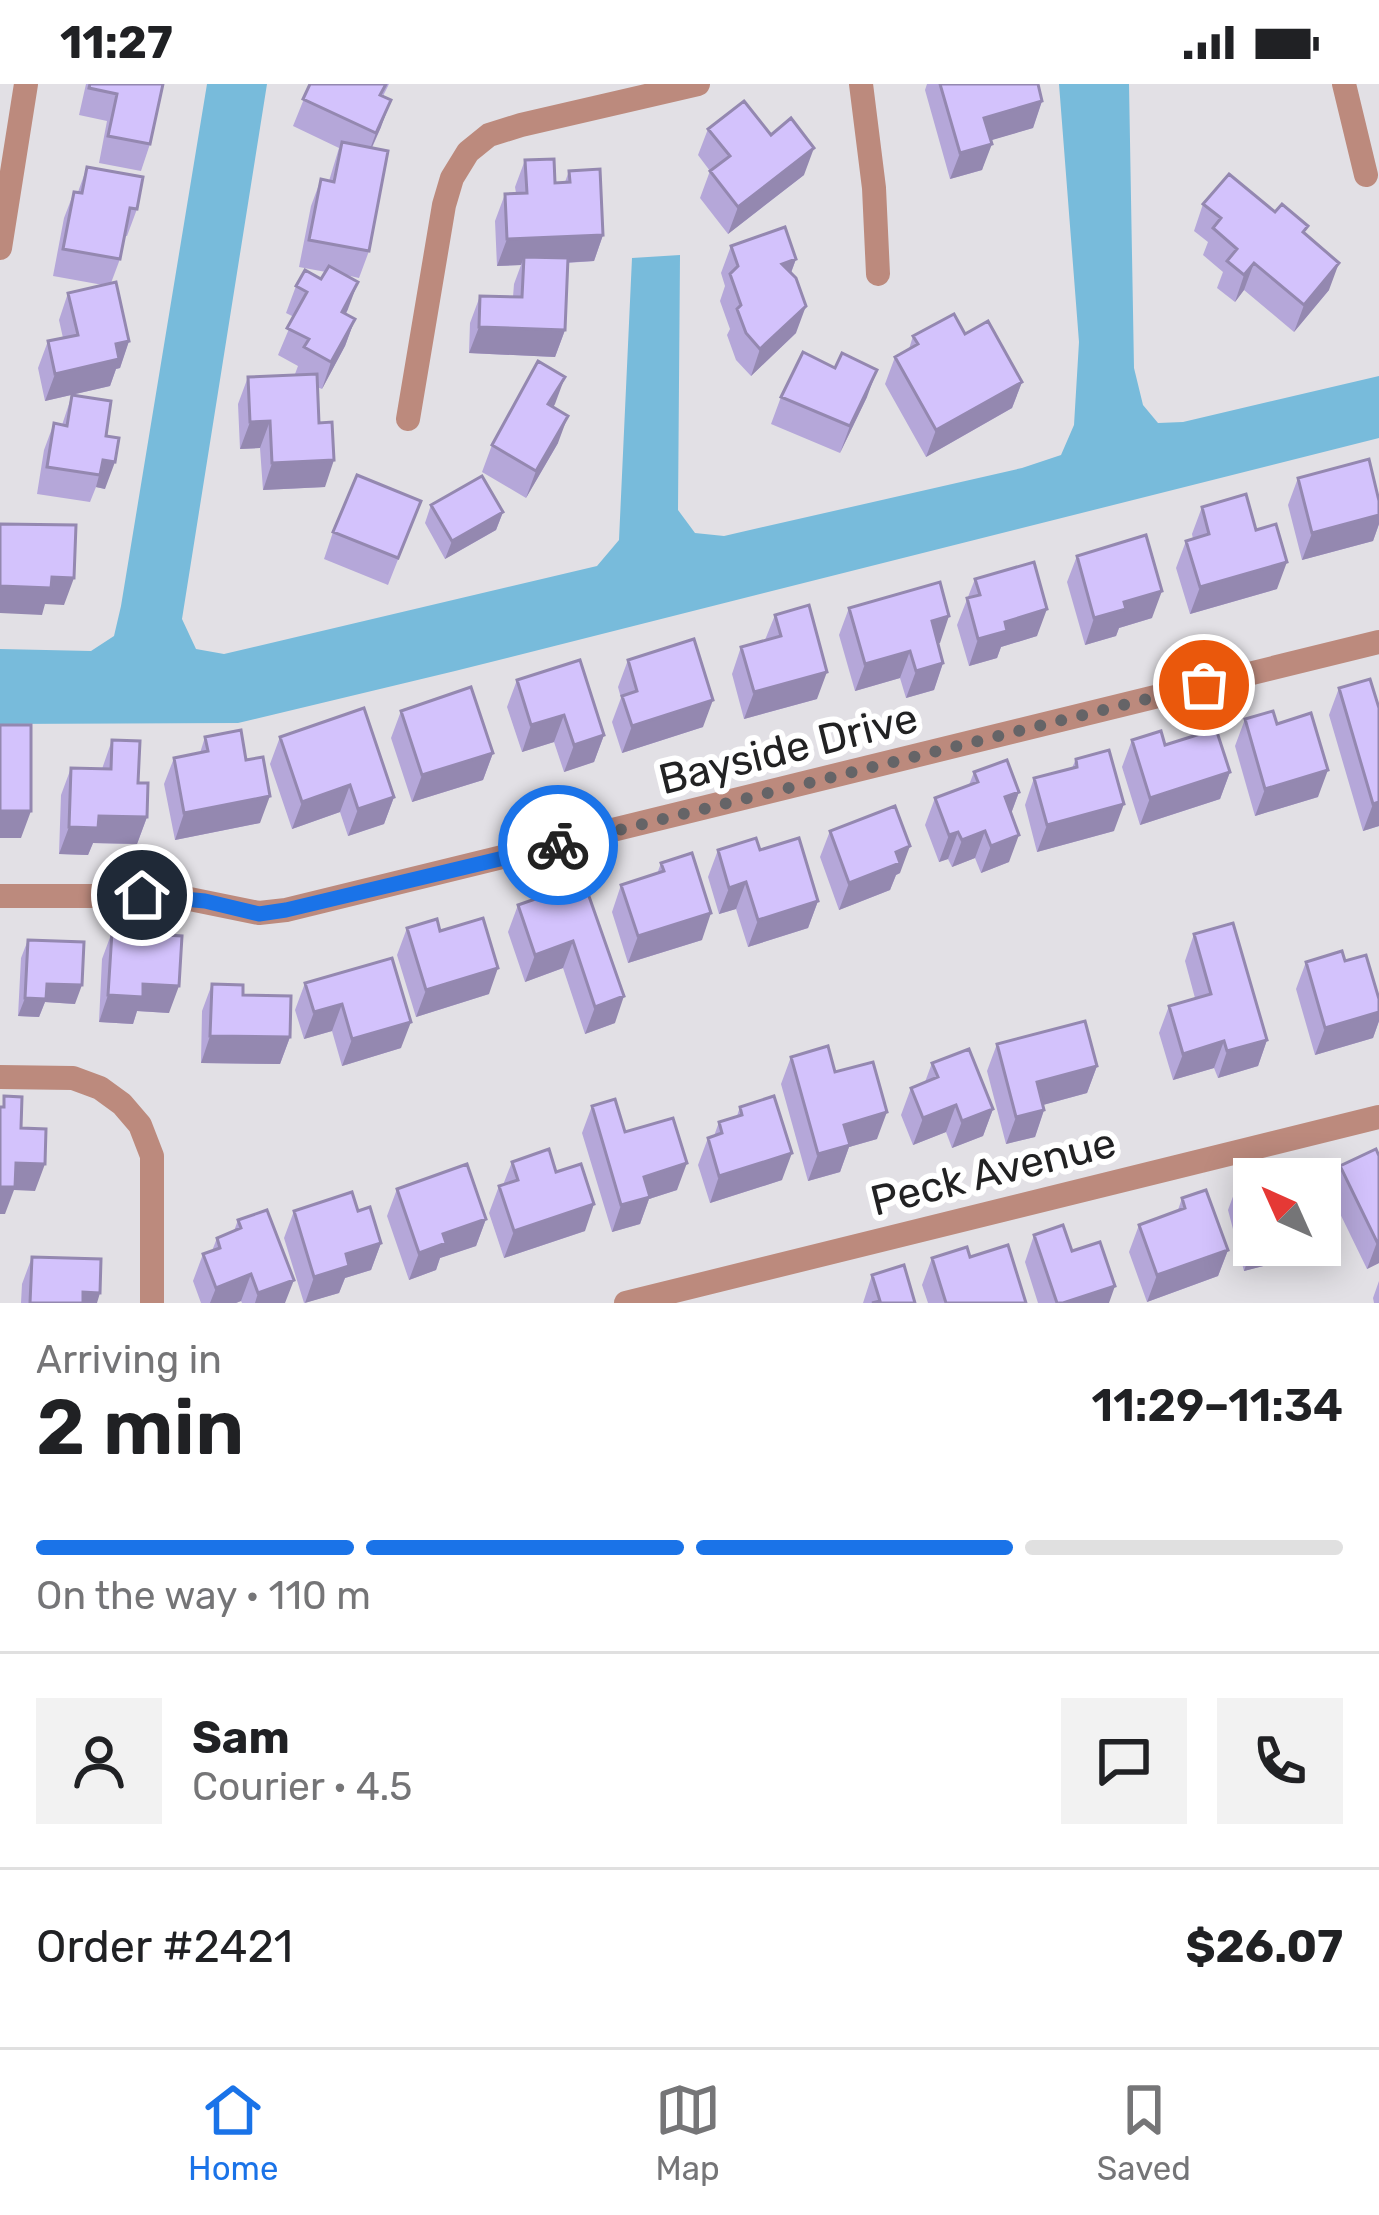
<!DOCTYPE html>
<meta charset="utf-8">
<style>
body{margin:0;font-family:Rubik,sans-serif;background:#f2f2f2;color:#202124;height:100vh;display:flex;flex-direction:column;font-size:45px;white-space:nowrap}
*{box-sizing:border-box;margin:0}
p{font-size:39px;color:#757577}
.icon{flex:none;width:66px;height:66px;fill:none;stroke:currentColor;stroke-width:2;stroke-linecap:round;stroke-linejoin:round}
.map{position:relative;height:1219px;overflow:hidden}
.drawer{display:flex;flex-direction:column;background:#fff;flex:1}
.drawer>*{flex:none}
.needle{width:78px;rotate:315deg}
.fabs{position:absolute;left:1233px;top:1074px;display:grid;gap:24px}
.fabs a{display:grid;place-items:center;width:108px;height:108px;border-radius:0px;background:#fff;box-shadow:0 6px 30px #0003;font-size:60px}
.pin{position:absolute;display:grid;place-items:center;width:102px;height:102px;color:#fff;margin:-51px;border:6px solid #fff;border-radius:50%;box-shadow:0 3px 12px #0007}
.courier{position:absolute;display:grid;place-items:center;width:120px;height:120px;margin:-60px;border:9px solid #1a73e8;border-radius:50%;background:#fff;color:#222;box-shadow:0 3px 15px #0007}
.summary em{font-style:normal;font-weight:600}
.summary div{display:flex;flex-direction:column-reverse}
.summary{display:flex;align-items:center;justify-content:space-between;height:204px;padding:0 36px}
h1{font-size:78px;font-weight:600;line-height:90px}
.bar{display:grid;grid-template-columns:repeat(4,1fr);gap:18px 12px;align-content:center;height:144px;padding:0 36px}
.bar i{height:15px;border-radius:9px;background:#e0e0e0}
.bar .current{background:#1a73e8}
.bar p{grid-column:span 4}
.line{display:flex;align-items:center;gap:30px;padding:0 36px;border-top:3px solid #e0e0e0}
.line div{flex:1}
.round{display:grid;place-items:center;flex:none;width:126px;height:126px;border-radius:0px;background:#f2f2f2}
.status{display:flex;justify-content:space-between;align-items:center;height:84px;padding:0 60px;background:#fff;direction:ltr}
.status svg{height:33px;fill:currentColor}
.menu{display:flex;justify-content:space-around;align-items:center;height:168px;border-top:3px solid #e0e0e0;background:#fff;font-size:33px;color:#757577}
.menu a{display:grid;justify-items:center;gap:6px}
.menu .current{color:#1a73e8}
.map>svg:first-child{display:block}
</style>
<div class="status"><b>11:27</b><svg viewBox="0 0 49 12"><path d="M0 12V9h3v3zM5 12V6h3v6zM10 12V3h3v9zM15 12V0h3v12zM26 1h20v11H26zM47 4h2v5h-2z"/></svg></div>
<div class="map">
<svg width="1379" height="1219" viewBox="0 0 1379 1219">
<rect width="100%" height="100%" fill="#e2e0e5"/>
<path fill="#78bbdb" d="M 207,0 L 267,0 L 182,535 L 196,565 L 224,570 L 597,482 L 619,456 L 632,174 L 680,171 L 678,426 L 695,449 L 724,452 L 1022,384 L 1061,371 L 1074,341 L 1079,258 L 1059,0 L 1129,0 L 1134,284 L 1143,321 L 1158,339 L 1183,338 L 1379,292 L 1379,354 L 455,587 L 238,639 L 0,640 L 0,565 L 91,567 L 114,552 L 121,522 Z"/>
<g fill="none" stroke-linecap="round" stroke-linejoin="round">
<path stroke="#bc8a7d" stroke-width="24" d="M 861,0 L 874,104 L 878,190
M 1344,0 L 1366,91
M 0,164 L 26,0
M 408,335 L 444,121 L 452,94 L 468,68 L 489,51 L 521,41 L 698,0
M 0,812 L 175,812 L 259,829 L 286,826 L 1379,558
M 0,993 L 73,994 L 100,1004 L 122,1020 L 140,1041 L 152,1072 L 152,1219
M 626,1219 L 1379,1033"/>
</g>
<path fill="#b5a7d9" d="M 86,0 L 163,0 L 150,60 L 141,87 L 99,79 L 107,37 L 79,31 Z
M 310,0 L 389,0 L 383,12 L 381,43 L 372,64 L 369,167 L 359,194 L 346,191 L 348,225 L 346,230 L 355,235 L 345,262 L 322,305 L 317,303 L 325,403 L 263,406 L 260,364 L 240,365 L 238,320 L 248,293 L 295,290 L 298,282 L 278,271 L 294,233 L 286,229 L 296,202 L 321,195 L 326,188 L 299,183 L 311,122 L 321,95 L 329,97 L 339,64 L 293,42 Z
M 927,0 L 1038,0 L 1042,17 L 1033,44 L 991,56 L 982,86 L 950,95 L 925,6 Z
M 708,45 L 804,91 L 728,150 L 700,114 L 710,87 L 698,71 Z
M 525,76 L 555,99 L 565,98 L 569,87 L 603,151 L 594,177 L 567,179 L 565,246 L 555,273 L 469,269 L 470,239 L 480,212 L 513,213 L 514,200 L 521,181 L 497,182 L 495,137 L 505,110 L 516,109 L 515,103 Z
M 87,83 L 137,125 L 127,152 L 124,152 L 120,175 L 111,199 L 129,257 L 120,284 L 116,285 L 110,302 L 45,317 L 38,284 L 48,257 L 63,254 L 59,236 L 68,209 L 103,201 L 53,192 L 64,134 L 74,108 L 78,108 Z
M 1203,120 L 1275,128 L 1305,150 L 1329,206 L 1294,248 L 1244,206 L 1235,218 L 1217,204 L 1223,188 L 1203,171 L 1208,158 L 1194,147 Z
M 731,162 L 796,175 L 791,189 L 796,249 L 751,292 L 736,276 L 727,251 L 730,245 L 720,217 L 725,202 L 721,189 Z
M 965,250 L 1022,298 L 1012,324 L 926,373 L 885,300 L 895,273 L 909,265 L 913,252 Z
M 72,311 L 106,352 L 105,405 L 96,403 L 90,418 L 37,410 L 44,366 L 54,339 L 62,341 Z
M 781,313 L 867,313 L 840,369 L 771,340 Z
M 555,320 L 553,323 L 558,359 L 526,414 L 482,388 L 492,361 Z
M 1298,394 L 1379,417 L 1379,440 L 1373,457 L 1302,476 L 1288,421 Z
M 421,417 L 388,501 L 324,475 L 333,448 Z
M 431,421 L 503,428 L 496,446 L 445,475 L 425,439 Z
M 1202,423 L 1256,446 L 1277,505 L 1190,530 L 1176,484 L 1186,457 L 1193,455 L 1192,450 Z
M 1077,472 L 1152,534 L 1119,544 L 1116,552 L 1085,561 L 1067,498 Z
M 975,495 L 1037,552 L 1001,563 L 997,574 L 969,582 L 957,541 Z
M 849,524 L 940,559 L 938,559 L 943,579 L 934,606 L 906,614 L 900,594 L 855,607 L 839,551 Z
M 775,531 L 817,615 L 744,635 L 732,590 L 741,563 L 765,556 Z
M 628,576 L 703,643 L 622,669 L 612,638 L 621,614 L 618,603 Z
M 517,596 L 604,651 L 594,678 L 564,688 L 554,658 L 522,668 L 507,623 Z
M 1339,604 L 1379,742 L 1363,747 L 1329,631 Z
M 401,627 L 493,669 L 483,696 L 412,718 L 391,654 Z
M 1245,635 L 1277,640 L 1318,713 L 1255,732 L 1235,662 Z
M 205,653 L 260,739 L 175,756 L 164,700 L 174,674 L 200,669 Z
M 280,653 L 394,713 L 384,740 L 348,752 L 340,728 L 292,745 L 270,680 Z
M 112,656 L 138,699 L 147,733 L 137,760 L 93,759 L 88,771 L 59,770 L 61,711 L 71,684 L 102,685 Z
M 1132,656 L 1165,661 L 1230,688 L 1220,715 L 1140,741 L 1122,683 Z
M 1076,675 L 1114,747 L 1037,768 L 1025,721 L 1034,694 L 1072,684 Z
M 974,688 L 1019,708 L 1011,730 L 1009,778 L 981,789 L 975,774 L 952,783 L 948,775 L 939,778 L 925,741 L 935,714 L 969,701 Z
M 830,747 L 900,789 L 896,791 L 890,806 L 839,826 L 820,773 Z
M 718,766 L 760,766 L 818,817 L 808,844 L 748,863 L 736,825 L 719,830 L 708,793 Z
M 661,779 L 702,856 L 628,879 L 612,828 L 621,801 L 657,790 Z
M 584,798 L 615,939 L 585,950 L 563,884 L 525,898 L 508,848 L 518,821 Z
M 407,844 L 440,847 L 489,910 L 416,933 L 397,871 Z
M 112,848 L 169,929 L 137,927 L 133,940 L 99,938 L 102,875 Z
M 1194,850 L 1267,956 L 1258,982 L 1218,994 L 1214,984 L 1173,996 L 1159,949 L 1169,922 L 1195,914 L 1185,877 Z
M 28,856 L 75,920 L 45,918 L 39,933 L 18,932 L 21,874 Z
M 392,874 L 401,964 L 342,982 L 332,947 L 304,955 L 295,926 L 305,899 Z
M 1345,877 L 1379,915 L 1379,937 L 1373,954 L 1315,971 L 1296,905 L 1306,878 Z
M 212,900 L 243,911 L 290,953 L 280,980 L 201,979 L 202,927 Z
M 997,960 L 1097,982 L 1087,1009 L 1043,1021 L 1044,1026 L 1035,1053 L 1006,1060 L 987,987 Z
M 791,973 L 835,988 L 877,1055 L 849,1063 L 840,1088 L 808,1097 L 781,1000 Z
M 932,979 L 993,1025 L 983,1052 L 952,1064 L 946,1048 L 913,1061 L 901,1031 L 911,1004 L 925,998 Z
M 592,1022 L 625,1048 L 677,1106 L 649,1115 L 640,1140 L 612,1148 L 582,1049 Z
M 740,1023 L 782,1096 L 710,1119 L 698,1081 L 708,1054 L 714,1052 L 719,1038 L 737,1032 Z
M 1379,1072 L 1379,1179 L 1367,1185 L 1330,1109 L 1340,1082 Z
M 512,1078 L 585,1147 L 504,1174 L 489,1129 L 499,1102 L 503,1101 Z
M 1238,1099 L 1254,1161 L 1313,1161 L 1310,1170 L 1244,1187 L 1228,1126 Z
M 397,1105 L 486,1135 L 476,1162 L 440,1174 L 436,1186 L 409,1196 L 387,1132 Z
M 1182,1114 L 1228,1166 L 1218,1192 L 1147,1218 L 1129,1168 L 1139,1141 L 1178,1126 Z
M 294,1127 L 358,1127 L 381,1159 L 371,1186 L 345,1194 L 339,1209 L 304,1219 L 284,1154 Z
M 238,1136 L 285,1219 L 242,1219 L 241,1217 L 236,1219 L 201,1219 L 193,1197 L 203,1170 L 212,1167 L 217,1154 L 234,1147 Z
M 1034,1151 L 1072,1167 L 1109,1219 L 1038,1219 L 1025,1178 Z
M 32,1173 L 97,1219 L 21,1219 L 22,1200 Z
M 970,1173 L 1026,1219 L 928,1219 L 922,1201 L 932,1174 Z
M 872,1191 L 915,1219 L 863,1219 Z
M 1379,1197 L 1379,1219 L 1374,1219 L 1373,1214 Z"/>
<path fill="#9488b0" d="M 391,16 L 381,43 L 366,76 L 376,49 Z
M 1042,17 L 1033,44 L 975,61 L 984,34 Z
M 992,60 L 982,86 L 950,95 L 960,69 Z
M 814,64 L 804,91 L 728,150 L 738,123 Z
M 603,151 L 594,177 L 523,181 L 524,173 L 521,181 L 497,182 L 507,155 Z
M 796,175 L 786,202 L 782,180 Z
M 1254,179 L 1244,206 L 1235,218 L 1244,191 Z
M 1339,179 L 1329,206 L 1294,248 L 1304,221 Z
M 358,198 L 348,225 L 332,255 L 342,228 Z
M 806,222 L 796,249 L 751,292 L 760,265 Z
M 355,235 L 345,262 L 322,305 L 331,278 Z
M 479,243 L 565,246 L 555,273 L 469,269 Z
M 129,257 L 120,284 L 116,285 L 110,302 L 45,317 L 55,290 L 116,260 Z
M 877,286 L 867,313 L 840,369 L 850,342 Z
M 565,293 L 555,320 L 539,347 L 548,320 Z
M 1022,298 L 1012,324 L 926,373 L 936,346 Z
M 568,332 L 558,359 L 526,414 L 536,387 Z
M 270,337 L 260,364 L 240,365 L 250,338 Z
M 103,376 L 115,378 L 105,405 L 96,403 Z
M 334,376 L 325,403 L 263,406 L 272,379 Z
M 503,428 L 496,446 L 445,475 L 452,457 Z
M 1379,431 L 1379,440 L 1373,457 L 1302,476 L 1312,449 Z
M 1287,478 L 1277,505 L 1190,530 L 1200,503 Z
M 52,493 L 74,494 L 64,521 L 45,520 L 42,531 L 0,529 L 0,502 Z
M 1162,507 L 1152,534 L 1119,544 L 1116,552 L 1085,561 L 1094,534 L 1124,518 Z
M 1047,525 L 1037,552 L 1001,563 L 997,574 L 969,582 L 978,555 L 1005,538 Z
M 949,532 L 940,559 L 922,564 L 932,537 Z
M 910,567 L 900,594 L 855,607 L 865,580 Z
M 943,579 L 934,606 L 906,614 L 916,587 Z
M 827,588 L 817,615 L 744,635 L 754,608 Z
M 713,616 L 703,643 L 622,669 L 632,642 Z
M 564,631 L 554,658 L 522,668 L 531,641 Z
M 604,651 L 594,678 L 564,688 L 574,661 Z
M 493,669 L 483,696 L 412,718 L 422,691 Z
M 1328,686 L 1318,713 L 1255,732 L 1265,705 Z
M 1230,688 L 1220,715 L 1140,741 L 1150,714 Z
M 350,701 L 340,728 L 292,745 L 302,718 Z
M 1019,708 L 1009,735 L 1005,713 Z
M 270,712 L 260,739 L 175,756 L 184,729 Z
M 394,713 L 384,740 L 348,752 L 358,725 Z
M 1379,718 L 1379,742 L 1363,747 L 1373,720 Z
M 1124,720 L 1114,747 L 1037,768 L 1047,741 Z
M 0,727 L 31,727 L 21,754 L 0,754 Z
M 99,732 L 147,733 L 137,760 L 93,759 L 88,771 L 59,770 L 69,743 Z
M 985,747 L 975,774 L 952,783 L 962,756 Z
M 958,748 L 948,775 L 939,778 L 949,751 Z
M 1019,751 L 1009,778 L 981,789 L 991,762 Z
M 910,762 L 900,789 L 896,791 L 890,806 L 839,826 L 849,799 L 896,768 Z
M 746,798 L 736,825 L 719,830 L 729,804 Z
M 818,817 L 808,844 L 748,863 L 758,836 Z
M 711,829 L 702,856 L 628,879 L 638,852 Z
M 573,857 L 563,884 L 525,898 L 535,871 Z
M 498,884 L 489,910 L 416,933 L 426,906 Z
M 47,900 L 82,901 L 75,920 L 45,918 L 39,933 L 18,932 L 25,914 Z
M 143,900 L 179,902 L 169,929 L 137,927 L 133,940 L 99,938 L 108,911 Z
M 624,912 L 615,939 L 585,950 L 595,923 Z
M 342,920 L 332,947 L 304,955 L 314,928 Z
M 1379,928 L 1379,937 L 1373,954 L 1315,971 L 1325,944 Z
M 411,938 L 401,964 L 342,982 L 352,955 Z
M 210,952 L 290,953 L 280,980 L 201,979 Z
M 1267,956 L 1258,982 L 1218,994 L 1227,967 Z
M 1224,957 L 1214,984 L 1173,996 L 1183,970 Z
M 1097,982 L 1087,1009 L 1028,1025 L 1037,998 Z
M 956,1021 L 946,1048 L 913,1061 L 923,1034 Z
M 993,1025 L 983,1052 L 952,1064 L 962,1037 Z
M 1044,1026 L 1035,1053 L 1006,1060 L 1016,1033 Z
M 887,1028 L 877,1055 L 849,1063 L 840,1088 L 808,1097 L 818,1070 L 844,1041 Z
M 792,1069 L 782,1096 L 710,1119 L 719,1092 Z
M 16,1079 L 45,1080 L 35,1107 L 14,1106 L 5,1130 L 0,1130 L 0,1103 Z
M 687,1079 L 677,1106 L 649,1115 L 640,1140 L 612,1148 L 621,1121 L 644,1093 Z
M 594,1120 L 585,1147 L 504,1174 L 514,1147 Z
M 486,1135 L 476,1162 L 440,1174 L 436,1186 L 409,1196 L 419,1169 L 443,1150 Z
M 1379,1157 L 1379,1179 L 1367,1185 L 1377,1158 Z
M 381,1159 L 371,1186 L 345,1194 L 339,1209 L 305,1219 L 314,1193 L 346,1170 Z
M 1253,1160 L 1254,1161 L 1313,1161 L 1310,1170 L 1244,1187 Z
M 1228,1166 L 1218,1192 L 1147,1218 L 1157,1191 Z
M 251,1190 L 241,1217 L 236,1219 L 210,1219 L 216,1204 Z
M 294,1196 L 285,1219 L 255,1219 L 258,1209 Z
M 1115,1202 L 1109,1219 L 1063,1219 Z
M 83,1208 L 100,1209 L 97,1219 L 79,1219 Z"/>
<path fill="#d3c2fc" stroke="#9488b0" stroke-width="3" d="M 90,0 L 163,0 L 150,60 L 108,52 L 117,10 L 89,4 Z
M 310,0 L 386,0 L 380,11 L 391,16 L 376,49 L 303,15 Z
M 940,0 L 1038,0 L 1042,17 L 984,34 L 992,60 L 960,69 Z
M 744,17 L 771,51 L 791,34 L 814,64 L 738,123 L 710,87 L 730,72 L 708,45 Z
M 342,58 L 388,67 L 369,167 L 309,156 L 321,95 L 334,98 Z
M 554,75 L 555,99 L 570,98 L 569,87 L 600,85 L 603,151 L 507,155 L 505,110 L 527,109 L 525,76 Z
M 87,83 L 143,93 L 137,125 L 130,124 L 120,175 L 63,165 L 74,108 L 82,109 Z
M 1229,90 L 1275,128 L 1282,120 L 1308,142 L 1303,148 L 1339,179 L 1304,221 L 1254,179 L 1244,191 L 1227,177 L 1237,165 L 1213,144 L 1221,134 L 1203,120 Z
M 785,143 L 796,175 L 782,180 L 796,194 L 806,222 L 760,265 L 746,249 L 737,225 L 741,221 L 730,190 L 738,182 L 731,162 Z
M 524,173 L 568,174 L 565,246 L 479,243 L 480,212 L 522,213 Z
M 329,182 L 358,198 L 342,228 L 355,235 L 331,278 L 304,263 L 309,255 L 287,244 L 307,208 L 296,202 L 305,186 L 321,195 Z
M 116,198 L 129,257 L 116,260 L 119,275 L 55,290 L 48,257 L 78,251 L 68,209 Z
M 954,230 L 965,250 L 988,237 L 1022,298 L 936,346 L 895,273 L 918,260 L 913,252 Z
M 803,268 L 835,284 L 842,269 L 877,286 L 850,342 L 781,313 Z
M 538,277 L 565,293 L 548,320 L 568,332 L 536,387 L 492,361 Z
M 317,290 L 319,339 L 332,338 L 334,376 L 272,379 L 270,337 L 250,338 L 248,293 Z
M 72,311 L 111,317 L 106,352 L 119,354 L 115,378 L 103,376 L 100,391 L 47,383 L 54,339 L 67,342 Z
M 1369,375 L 1379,417 L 1379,431 L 1312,449 L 1298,394 Z
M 357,391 L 421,417 L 398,474 L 333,448 Z
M 482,392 L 503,428 L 452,457 L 431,421 Z
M 1246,410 L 1256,446 L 1276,440 L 1287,478 L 1200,503 L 1186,457 L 1209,450 L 1202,423 Z
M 0,440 L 76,441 L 74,494 L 52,493 L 51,504 L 0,502 Z
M 1146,451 L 1162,507 L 1124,518 L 1126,525 L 1094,534 L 1077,472 Z
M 1034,478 L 1047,525 L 1005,538 L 1007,547 L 978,555 L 967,514 L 980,511 L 975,495 Z
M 940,498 L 949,532 L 932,537 L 943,579 L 916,587 L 910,567 L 865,580 L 849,524 Z
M 809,521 L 827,588 L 754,608 L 741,563 L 781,552 L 775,531 Z
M 694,555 L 713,616 L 632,642 L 622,612 L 637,607 L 628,576 Z
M 580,576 L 604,651 L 574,661 L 564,631 L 531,641 L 517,596 Z
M 1370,595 L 1379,624 L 1379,718 L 1373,720 L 1339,604 Z
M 471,603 L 493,669 L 422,691 L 401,627 Z
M 364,624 L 394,713 L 358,725 L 350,701 L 302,718 L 280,653 Z
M 1273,627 L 1277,640 L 1311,629 L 1328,686 L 1265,705 L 1245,635 Z
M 0,641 L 31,641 L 31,727 L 0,727 Z
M 1216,645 L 1230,688 L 1150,714 L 1132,656 L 1161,647 L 1165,661 Z
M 241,646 L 246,676 L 263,673 L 270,712 L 184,729 L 174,674 L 208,667 L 205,653 Z
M 112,656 L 140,657 L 138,699 L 148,699 L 147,733 L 99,732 L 98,744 L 69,743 L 71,684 L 111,685 Z
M 1109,666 L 1124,720 L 1047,741 L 1034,694 L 1077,683 L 1076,675 Z
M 1007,676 L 1019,708 L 1005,713 L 1019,751 L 991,762 L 985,747 L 962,756 L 958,748 L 949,751 L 935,714 L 978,698 L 974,688 Z
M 895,722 L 910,762 L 896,768 L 900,779 L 849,799 L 830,747 Z
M 756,754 L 760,766 L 799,754 L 818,817 L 758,836 L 746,798 L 729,804 L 718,766 Z
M 692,769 L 711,829 L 638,852 L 621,801 L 664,787 L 661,779 Z
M 584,798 L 624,912 L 595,923 L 573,857 L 535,871 L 518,821 Z
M 483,834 L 498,884 L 426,906 L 407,844 L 437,835 L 440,847 Z
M 1233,839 L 1267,956 L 1227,967 L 1224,957 L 1183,970 L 1169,922 L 1211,910 L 1194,850 Z
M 112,848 L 182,852 L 179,902 L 143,900 L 143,913 L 108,911 Z
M 28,856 L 84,858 L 82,901 L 47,900 L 46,915 L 25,914 Z
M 1342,867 L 1345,877 L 1366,871 L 1379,915 L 1379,928 L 1325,944 L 1306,878 Z
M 392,874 L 411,938 L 352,955 L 342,920 L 314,928 L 305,899 Z
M 212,900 L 243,901 L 243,911 L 291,912 L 290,953 L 210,952 Z
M 1085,937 L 1097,982 L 1037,998 L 1044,1026 L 1016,1033 L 997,960 Z
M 828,962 L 835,988 L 873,978 L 887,1028 L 844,1041 L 850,1061 L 818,1070 L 791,973 Z
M 969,965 L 993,1025 L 962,1037 L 956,1021 L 923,1034 L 911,1004 L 938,993 L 932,979 Z
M 4,1012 L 22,1013 L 21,1044 L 46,1045 L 45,1080 L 16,1079 L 15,1103 L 0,1103 L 0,1023 L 4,1023 Z
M 774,1012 L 792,1069 L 719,1092 L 708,1054 L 722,1049 L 719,1038 L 742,1031 L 740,1023 Z
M 615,1015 L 625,1048 L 673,1034 L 687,1079 L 644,1093 L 650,1113 L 621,1121 L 592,1022 Z
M 549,1065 L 556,1088 L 581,1080 L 594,1120 L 514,1147 L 499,1102 L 518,1096 L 512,1078 Z
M 1376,1065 L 1379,1072 L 1379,1157 L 1377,1158 L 1340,1082 Z
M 467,1080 L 486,1135 L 443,1150 L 446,1159 L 419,1169 L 397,1105 Z
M 1268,1092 L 1269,1095 L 1254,1095 L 1253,1160 L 1238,1099 Z
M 1206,1106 L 1228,1166 L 1157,1191 L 1139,1141 L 1185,1124 L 1182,1114 Z
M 352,1108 L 358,1127 L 370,1123 L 381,1159 L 346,1170 L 349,1182 L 314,1193 L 294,1127 Z
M 267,1126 L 294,1196 L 258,1209 L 251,1190 L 216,1204 L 203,1170 L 220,1164 L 217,1154 L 241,1144 L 238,1136 Z
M 1063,1141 L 1072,1167 L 1100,1158 L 1115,1202 L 1063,1219 L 1057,1219 L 1034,1151 Z
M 1008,1161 L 1026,1219 L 946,1219 L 932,1174 L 967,1163 L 970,1173 Z
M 32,1173 L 101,1175 L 100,1209 L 83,1208 L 83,1219 L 30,1219 Z
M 904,1181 L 915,1219 L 872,1219 L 880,1217 L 872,1191 Z"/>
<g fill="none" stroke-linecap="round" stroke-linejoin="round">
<path stroke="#656467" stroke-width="12" stroke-dasharray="0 21.6" d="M 558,761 L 1204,601"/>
<path stroke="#1a73e8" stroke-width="15" d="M 142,811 L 205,817 L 259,830 L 286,826 L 558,761"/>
</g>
<g text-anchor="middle" stroke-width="12" stroke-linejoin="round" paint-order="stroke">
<g font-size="42" fill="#222223" stroke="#fff">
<text transform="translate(788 664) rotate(-14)" y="15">Bayside Drive</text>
<text transform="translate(993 1087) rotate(-14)" y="15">Peck Avenue</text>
</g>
</g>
</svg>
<div class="fabs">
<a><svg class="needle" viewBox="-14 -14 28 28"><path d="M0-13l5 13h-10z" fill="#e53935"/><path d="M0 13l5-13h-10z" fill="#757577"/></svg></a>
</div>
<div class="pin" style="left:1204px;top:601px;background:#ea580c"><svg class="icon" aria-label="bag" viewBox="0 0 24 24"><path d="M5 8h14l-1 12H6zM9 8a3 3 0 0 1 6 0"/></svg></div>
<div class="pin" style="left:142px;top:811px;background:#1f2937"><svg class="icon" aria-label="home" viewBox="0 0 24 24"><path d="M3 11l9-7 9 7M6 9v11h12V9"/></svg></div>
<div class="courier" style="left:558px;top:761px"><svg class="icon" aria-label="bike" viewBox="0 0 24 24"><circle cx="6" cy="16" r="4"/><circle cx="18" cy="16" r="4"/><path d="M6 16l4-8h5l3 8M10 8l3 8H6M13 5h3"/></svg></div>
</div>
<section class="drawer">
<div class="summary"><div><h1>2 min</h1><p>Arriving in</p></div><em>11:29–11:34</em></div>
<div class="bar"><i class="current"></i><i class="current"></i><i class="current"></i><i></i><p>On the way · 110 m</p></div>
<div class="line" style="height:216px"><a class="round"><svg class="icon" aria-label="person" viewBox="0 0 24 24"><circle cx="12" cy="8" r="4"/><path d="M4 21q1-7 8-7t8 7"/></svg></a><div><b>Sam</b><p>Courier · 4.5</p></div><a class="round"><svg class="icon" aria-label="chat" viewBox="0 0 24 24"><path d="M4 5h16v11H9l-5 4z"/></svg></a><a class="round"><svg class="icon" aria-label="phone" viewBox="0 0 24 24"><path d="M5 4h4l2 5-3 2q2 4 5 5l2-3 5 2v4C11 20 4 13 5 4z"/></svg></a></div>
<div class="line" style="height:156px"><div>Order #2421</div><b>$26.07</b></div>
</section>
<nav class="menu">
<a class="current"><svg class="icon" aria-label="home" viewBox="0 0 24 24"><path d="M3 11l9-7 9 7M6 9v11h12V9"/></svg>Home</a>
<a><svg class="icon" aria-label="map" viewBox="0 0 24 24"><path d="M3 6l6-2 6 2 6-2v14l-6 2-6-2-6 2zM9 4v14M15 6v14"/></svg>Map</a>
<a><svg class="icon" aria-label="saved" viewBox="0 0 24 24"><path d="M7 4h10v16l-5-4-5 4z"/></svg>Saved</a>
</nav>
